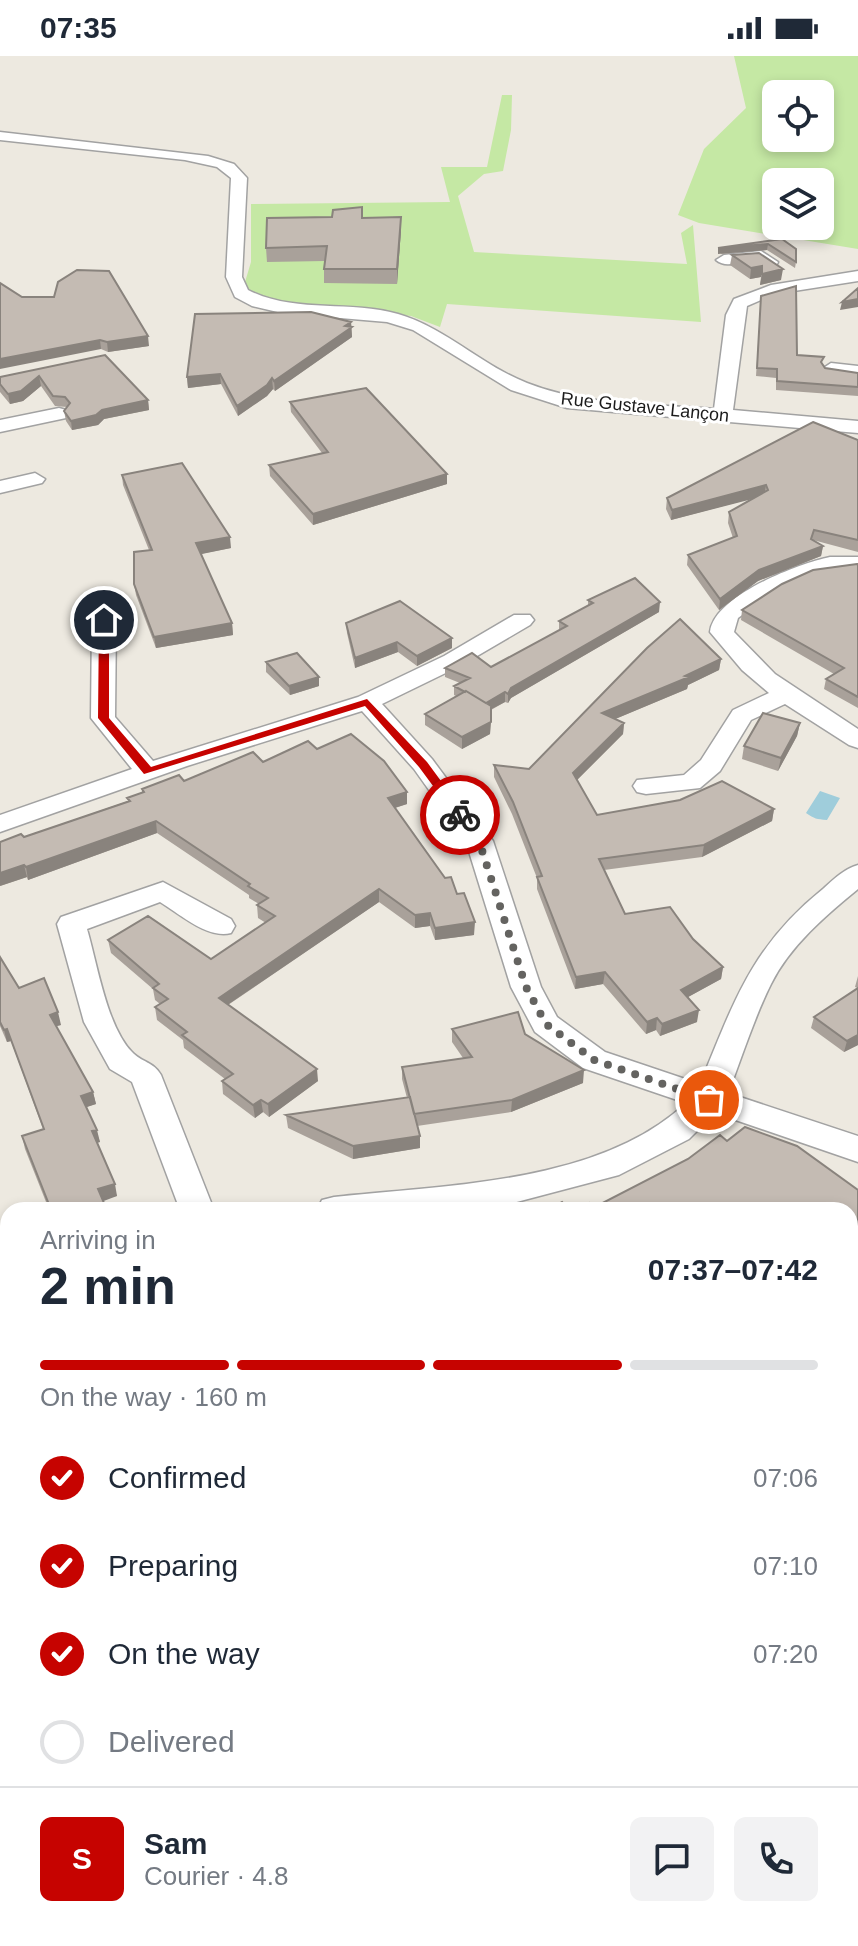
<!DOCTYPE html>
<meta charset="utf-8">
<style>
body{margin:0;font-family:Helvetica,sans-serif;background:#f2f2f3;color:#1f2937;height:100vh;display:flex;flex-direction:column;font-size:30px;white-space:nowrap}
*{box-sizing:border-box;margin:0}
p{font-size:26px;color:#747a83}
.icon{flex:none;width:44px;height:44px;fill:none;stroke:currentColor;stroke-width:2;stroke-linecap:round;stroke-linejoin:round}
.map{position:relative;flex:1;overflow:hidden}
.side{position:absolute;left:0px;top:1146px;width:858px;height:744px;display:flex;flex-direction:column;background:#fff;border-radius:24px 24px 0 0;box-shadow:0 4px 12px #0003}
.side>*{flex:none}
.fabs{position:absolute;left:762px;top:24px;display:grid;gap:16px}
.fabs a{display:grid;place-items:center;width:72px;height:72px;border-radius:12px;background:#fff;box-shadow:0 4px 12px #0003;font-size:40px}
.pin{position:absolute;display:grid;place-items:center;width:68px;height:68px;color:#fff;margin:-34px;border:4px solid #fff;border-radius:50%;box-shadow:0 2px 8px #0007}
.courier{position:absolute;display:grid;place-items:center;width:80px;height:80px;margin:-40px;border:6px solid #c60300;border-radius:50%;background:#fff;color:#222;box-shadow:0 2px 10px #0007}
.summary em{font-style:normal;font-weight:800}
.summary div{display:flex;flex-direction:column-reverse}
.summary{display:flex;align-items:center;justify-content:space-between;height:136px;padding:0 40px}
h1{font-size:52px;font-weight:800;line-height:60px}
.bar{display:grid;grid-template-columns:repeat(4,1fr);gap:12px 8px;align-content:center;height:96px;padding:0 40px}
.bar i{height:10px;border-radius:6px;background:#e0e1e3}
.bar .active{background:#c60300}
.bar p{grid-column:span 4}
.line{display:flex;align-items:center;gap:20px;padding:0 40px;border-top:2px solid #e0e1e3}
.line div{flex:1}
.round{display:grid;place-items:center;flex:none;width:84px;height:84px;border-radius:12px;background:#f2f2f3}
ol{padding:0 40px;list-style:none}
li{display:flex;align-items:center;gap:24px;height:88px}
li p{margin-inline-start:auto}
li .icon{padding:8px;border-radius:50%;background:#c60300;color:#fff;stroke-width:4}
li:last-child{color:#747a83}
li i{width:44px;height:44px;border:4px solid #e0e1e3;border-radius:50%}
.status{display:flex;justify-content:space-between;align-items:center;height:56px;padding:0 40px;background:#fff;direction:ltr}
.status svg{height:22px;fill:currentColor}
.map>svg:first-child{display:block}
</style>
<div class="status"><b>07:35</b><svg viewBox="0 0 49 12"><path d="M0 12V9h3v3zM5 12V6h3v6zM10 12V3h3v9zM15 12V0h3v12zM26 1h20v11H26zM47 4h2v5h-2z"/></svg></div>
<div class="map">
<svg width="858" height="1890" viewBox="0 0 858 1890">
<rect width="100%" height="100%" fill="#ede9e0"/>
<path fill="#c5e8a4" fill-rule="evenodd" d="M 734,0 L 858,0 L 858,193 L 699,167 L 678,159 L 704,93 L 746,52 ZM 776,38 L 820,38 L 820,82 L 776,82 ZM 776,126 L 820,126 L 820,170 L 776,170 Z
M 502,39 L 512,39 L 511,74 L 503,115 L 484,118 L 458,140 L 474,196 L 687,208 L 681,177 L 693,169 L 701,266 L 447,248 L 440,271 L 411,260 L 291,249 L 242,236 L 251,206 L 251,148 L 450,146 L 441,111 L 487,111 Z
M 0,1251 L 8,1274 L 8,1426 L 0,1430 Z"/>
<path fill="#9fcddb" d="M 820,735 L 840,742 L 827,764 C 816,763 815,763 806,757 Z"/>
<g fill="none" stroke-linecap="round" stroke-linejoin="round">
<g stroke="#a2a2a2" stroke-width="3">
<path id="street" d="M 0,76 L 208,100 L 234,108 L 247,122 L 242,221 L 248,234 C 295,258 349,244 398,258 C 446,272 481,309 527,327 C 585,350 653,348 714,353 L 726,259 L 734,243 L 771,229 L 858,215 L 858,225 L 775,238 L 747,250 L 733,354 L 858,365 L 858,377 L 567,352 L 511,334 L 413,274 L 387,266 L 282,257 L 252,250 L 235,241 L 226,221 L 231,122 L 217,111 L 185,104 L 0,84 Z
M 761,195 L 778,206 L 776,210 C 766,211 764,207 756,205 C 742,203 728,214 716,204 L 724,199 Z
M 831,307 L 858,310 L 858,322 L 824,317 L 822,313 Z
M 59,352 L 66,354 L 69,358 L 66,362 L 0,376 L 0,364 Z
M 35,417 L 45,423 L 42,427 L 0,437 L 0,425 Z
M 830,501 L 858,501 L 858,515 C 815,509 771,538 738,562 L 734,576 L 775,618 L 858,673 L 858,692 L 849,689 L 785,648 L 751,664 L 720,715 L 700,732 L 646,738 L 637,736 L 633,730 L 637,724 L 684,719 L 701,704 L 733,654 L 769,637 L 742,614 L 710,576 C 714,540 797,508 830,501 Z
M 104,557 L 112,559 L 116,564 L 115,661 L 153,705 L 358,641 L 444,600 L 514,559 L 530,559 L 534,564 L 530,569 L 460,610 L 382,648 L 432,703 L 493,785 L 541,931 L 557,961 L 605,996 L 700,1028 C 734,946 751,891 823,833 C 834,823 844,813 858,809 L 858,833 C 826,859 790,890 771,928 C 754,962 742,1001 728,1037 L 858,1080 L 858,1106 L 715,1057 L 689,1083 L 619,1119 L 509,1148 L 456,1154 L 317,1154 L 322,1144 L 334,1141 C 445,1129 600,1128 686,1047 L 583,1012 L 535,976 L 511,931 L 466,786 L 414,713 L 362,655 L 187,710 L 0,776 L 0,759 L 132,713 L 91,662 L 92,564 L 96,559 Z
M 163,826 L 231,863 L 235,870 L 231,877 C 207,883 180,858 160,846 L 87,873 C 97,907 107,971 132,996 C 141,1006 154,1006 161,1019 L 214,1154 L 180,1154 L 132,1026 L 110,1013 L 84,966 L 57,868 L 61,861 Z
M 0,1190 L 8,1193 L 8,1243 L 0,1240 Z
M 279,1882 L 327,1882 L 331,1890 L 283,1890 Z"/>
</g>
<g stroke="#926400" stroke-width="3">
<path id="primary" d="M 858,1626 L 858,1692 L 850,1696 L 850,1630 Z
M 488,1882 L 566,1882 L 562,1890 L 484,1890 Z"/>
</g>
<use href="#street" fill="#fff" fill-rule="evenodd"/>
<use href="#primary" fill="#fcd196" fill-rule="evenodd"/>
</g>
<path fill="#a9a19a" d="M 362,162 L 401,174 L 397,228 L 324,227 L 324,213 L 325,205 L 267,206 L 266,192 Z
M 782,183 L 796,206 L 795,212 L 767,194 L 718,198 Z
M 732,199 L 781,224 L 760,229 L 761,221 L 750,223 L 730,209 Z
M 761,240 L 797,299 L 822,308 L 825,312 L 858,317 L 858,340 L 776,334 L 776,322 L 756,320 Z
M 22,241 L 149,290 L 108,296 L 101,293 Z
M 351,266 L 352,281 L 275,335 L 273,333 L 267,340 L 238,360 L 221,328 L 188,332 L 187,321 Z
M 105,299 L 148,344 L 149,354 L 104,363 L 98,369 L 72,374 L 66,365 L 64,355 L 67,351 L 55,350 L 41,330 L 23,345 L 10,348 L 0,336 L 0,321 Z
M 290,346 L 447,428 L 313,469 L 270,420 L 269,409 L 322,397 L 291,356 Z
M 858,384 L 858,496 L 813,484 L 823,490 L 821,500 L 758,525 L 719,554 L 687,509 L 688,499 L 733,482 L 728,467 L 729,456 L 753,442 L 671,464 L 666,453 L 667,442 Z
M 122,419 L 231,492 L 200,498 L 232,567 L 233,579 L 156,592 L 136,539 L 134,528 L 149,494 L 123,429 Z
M 858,508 L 858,652 L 824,633 L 826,623 L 834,618 L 741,564 L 742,554 Z
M 588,544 L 659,556 L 511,642 L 508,647 L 505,646 L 491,654 L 490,678 L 462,693 L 425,669 L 425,658 L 456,640 L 454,639 L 454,630 L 460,627 L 445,621 L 445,612 L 491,611 L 559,574 L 559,565 L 588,550 Z
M 346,567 L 452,582 L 452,592 L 417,610 L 398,596 L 355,612 L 347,577 Z
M 647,592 L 721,603 L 719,614 L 688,629 L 687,633 L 615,663 L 624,667 L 623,678 L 577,724 L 597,759 L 774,753 L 772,765 L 702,801 L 604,814 L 625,858 L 693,883 L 723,911 L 721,923 L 688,941 L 697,966 L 660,980 L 656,974 L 646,978 L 603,928 L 575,933 L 537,833 L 537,822 L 512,758 L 494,721 L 494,709 L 529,713 Z
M 266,606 L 319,630 L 290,639 L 266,616 Z
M 800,667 L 797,680 L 778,715 L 742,703 L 744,690 Z
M 317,693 L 407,748 L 395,752 L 457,838 L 474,879 L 435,884 L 430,870 L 415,872 L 379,846 L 228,949 L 318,1025 L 269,1061 L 263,1056 L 255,1062 L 223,1038 L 222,1025 L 225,1023 L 184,992 L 183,984 L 157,964 L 155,951 L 160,948 L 155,944 L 153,933 L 111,897 L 108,884 L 211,903 L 266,867 L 258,862 L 257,849 L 259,848 L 249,842 L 249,839 L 157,777 L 28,824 L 27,821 L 0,830 L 24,781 L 128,745 L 127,742 L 142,737 L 142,733 L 184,725 Z
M 0,901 L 19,932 L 61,969 L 56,970 L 93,1036 L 96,1048 L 86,1051 L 100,1086 L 97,1087 L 117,1140 L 48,1151 L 25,1093 L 22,1080 L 43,1073 L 11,985 L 7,986 L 0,970 Z
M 858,920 L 858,989 L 844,996 L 811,972 L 814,961 L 858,932 L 855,931 Z
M 452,973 L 525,978 L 583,1027 L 511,1056 L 417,1070 L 420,1080 L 420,1092 L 353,1103 L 288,1072 L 286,1059 L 407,1042 L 402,1023 L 402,1011 L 463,1002 L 452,986 Z"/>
<path fill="#89837d" d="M 401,161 L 401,174 L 397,228 L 397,213 Z
M 768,188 L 767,194 L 718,198 L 718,192 Z
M 762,210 L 761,221 L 750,223 L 751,212 Z
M 783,213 L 781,224 L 760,229 L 762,218 Z
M 858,243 L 858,251 L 840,254 L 842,246 Z
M 351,266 L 352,281 L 275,335 L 274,325 Z
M 148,280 L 149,290 L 108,296 L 107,286 Z
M 100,284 L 101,293 L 0,313 L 0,303 Z
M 220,318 L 221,328 L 188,332 L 187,321 Z
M 39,320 L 41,330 L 23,345 L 10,348 L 8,338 Z
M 272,322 L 273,333 L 267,340 L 238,360 L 237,350 Z
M 148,344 L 149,354 L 104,363 L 98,369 L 72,374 L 71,365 L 102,354 Z
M 447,418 L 447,428 L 313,469 L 313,458 Z
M 766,429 L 764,440 L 671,464 L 672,454 Z
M 230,481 L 231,492 L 197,499 L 196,487 Z
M 823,490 L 821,500 L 758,525 L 719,554 L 720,543 L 759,514 Z
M 660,546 L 659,556 L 511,642 L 508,647 L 508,638 L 511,632 Z
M 232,567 L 233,579 L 156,592 L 154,581 Z
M 452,582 L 452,592 L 417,610 L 417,600 Z
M 397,586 L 398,596 L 355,612 L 355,602 Z
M 721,603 L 719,614 L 688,629 L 687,633 L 601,669 L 602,657 Z
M 319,621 L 319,630 L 290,639 L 289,630 Z
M 505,636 L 505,646 L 484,657 L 484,648 Z
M 491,666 L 490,678 L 462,693 L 462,681 Z
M 624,667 L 623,678 L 572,729 L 573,717 Z
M 800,667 L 797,680 L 778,715 L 781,702 Z
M 407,736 L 407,748 L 388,754 L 388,742 Z
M 774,753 L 772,765 L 702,801 L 704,789 Z
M 156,765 L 157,777 L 28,824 L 26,811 Z
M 24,809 L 27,821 L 0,830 L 0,817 Z
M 379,833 L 379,846 L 220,954 L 219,942 Z
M 430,857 L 430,870 L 415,872 L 415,859 Z
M 475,866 L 474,879 L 435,884 L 435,872 Z
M 723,911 L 721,923 L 679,946 L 681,934 Z
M 605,916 L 603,928 L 575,933 L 576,921 Z
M 699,954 L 697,966 L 660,980 L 662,968 Z
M 58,956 L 61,969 L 53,971 L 50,959 Z
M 657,962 L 656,974 L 646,978 L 647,966 Z
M 7,973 L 11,985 L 7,986 L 4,974 Z
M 858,979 L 858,989 L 844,996 L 847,985 Z
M 317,1013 L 318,1025 L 269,1061 L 268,1048 Z
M 584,1014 L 583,1027 L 511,1056 L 512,1044 Z
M 93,1036 L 96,1048 L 84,1052 L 81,1040 Z
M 261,1044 L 263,1056 L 255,1062 L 253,1049 Z
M 97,1074 L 100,1086 L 95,1087 L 92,1075 Z
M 420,1080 L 420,1092 L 353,1103 L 353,1090 Z
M 115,1128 L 117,1140 L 101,1146 L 98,1133 Z
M 858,1307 L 858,1316 L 850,1323 L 850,1314 Z
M 858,1461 L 858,1470 L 850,1476 L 850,1467 Z
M 8,1527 L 8,1540 L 0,1544 L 0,1531 Z
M 8,1696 L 8,1708 L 0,1713 L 0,1700 Z
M 106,1882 L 128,1882 L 115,1890 L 92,1890 Z"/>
<path fill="#c4bbb3" stroke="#89837d" stroke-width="2" d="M 362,151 L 362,162 L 401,161 L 397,213 L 324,213 L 327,190 L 266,192 L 267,162 L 332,161 L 333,154 Z
M 782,183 L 796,193 L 796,206 L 768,188 L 718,192 Z
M 759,197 L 783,213 L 762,218 L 762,210 L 751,212 L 732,199 Z
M 77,214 L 109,215 L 148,280 L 107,286 L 100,284 L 0,303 L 0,227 L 22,241 L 54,241 L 58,226 Z
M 796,230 L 797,299 L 824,301 L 821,306 L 825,312 L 858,317 L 858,331 L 777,325 L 777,313 L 757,312 L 761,240 Z
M 858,232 L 858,243 L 842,246 Z
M 311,256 L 351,266 L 345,270 L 352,271 L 274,325 L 272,322 L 267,329 L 237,350 L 220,318 L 187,321 L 195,258 Z
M 105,299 L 148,344 L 102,354 L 96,359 L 71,365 L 64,355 L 70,347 L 65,341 L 53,340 L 39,320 L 21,335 L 8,338 L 0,328 L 0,321 Z
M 366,332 L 447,418 L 313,458 L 269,409 L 328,396 L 290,346 Z
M 813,366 L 858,384 L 858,484 L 814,474 L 811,483 L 823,490 L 759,514 L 720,543 L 688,499 L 737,480 L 729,456 L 768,434 L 766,429 L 672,454 L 667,442 Z
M 182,407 L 230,481 L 196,487 L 232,567 L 154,581 L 134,528 L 134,496 L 152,494 L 122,419 Z
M 857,508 L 858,508 L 858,641 L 826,623 L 844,612 L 742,554 L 782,528 L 813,514 Z
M 635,522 L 660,546 L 511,632 L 508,638 L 505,636 L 486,647 L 466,635 L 465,636 L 454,630 L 470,622 L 445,612 L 472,597 L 491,611 L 567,570 L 559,565 L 593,547 L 588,544 Z
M 400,545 L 452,582 L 417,600 L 397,586 L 355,602 L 346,567 Z
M 680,563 L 721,603 L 685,620 L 689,621 L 602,657 L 624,667 L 573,717 L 597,759 L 680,744 L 722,725 L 774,753 L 704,789 L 599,803 L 625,858 L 670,851 L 693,883 L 723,911 L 681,934 L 699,954 L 662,968 L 657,962 L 647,966 L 605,916 L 576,921 L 537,821 L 542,820 L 513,746 L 494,709 L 529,713 L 647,592 Z
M 297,597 L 319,621 L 289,630 L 266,606 Z
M 466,635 L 491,650 L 491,666 L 462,681 L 425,658 Z
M 763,657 L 800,667 L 781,702 L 744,690 Z
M 351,678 L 384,705 L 407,736 L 388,742 L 445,822 L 451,821 L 457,838 L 464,837 L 475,866 L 435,872 L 430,857 L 415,859 L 379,833 L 219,942 L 317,1013 L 268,1048 L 261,1044 L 253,1049 L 222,1025 L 233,1018 L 182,979 L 187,976 L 155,951 L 168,943 L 153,932 L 159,928 L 108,884 L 148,860 L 211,903 L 275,860 L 257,849 L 268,842 L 248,830 L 250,828 L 156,765 L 26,811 L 24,809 L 0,817 L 0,786 L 21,778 L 24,781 L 130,745 L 127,742 L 144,736 L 142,733 L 179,719 L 184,725 L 253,696 L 263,706 L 308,685 L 317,693 Z
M 0,901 L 19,932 L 44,922 L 58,956 L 50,959 L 93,1036 L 81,1040 L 97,1074 L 92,1075 L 115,1128 L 98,1133 L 107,1154 L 40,1154 L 50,1151 L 22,1080 L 44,1073 L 7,973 L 4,974 L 0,966 Z
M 858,932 L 858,979 L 847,985 L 814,961 Z
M 518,956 L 525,978 L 584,1014 L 512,1044 L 414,1058 L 402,1011 L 472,1001 L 452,973 Z
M 410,1041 L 420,1080 L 353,1090 L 286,1059 Z
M 745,1071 L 797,1090 L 858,1134 L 858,1307 L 850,1314 L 850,1154 L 574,1154 L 589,1147 L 593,1152 L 688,1103 L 720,1079 L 727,1085 Z
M 562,1146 L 569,1154 L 548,1154 Z
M 850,1385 L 854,1390 L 858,1388 L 858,1461 L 850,1467 Z
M 8,1455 L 8,1527 L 0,1531 L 0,1459 Z
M 8,1614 L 8,1696 L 0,1700 L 0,1618 Z
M 8,1852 L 8,1882 L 106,1882 L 92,1890 L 0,1890 L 0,1857 Z"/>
<path fill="#c60300" d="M 104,561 L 109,564 L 109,662 L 151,711 L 367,643 L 427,706 L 466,759 L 456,761 L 419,711 L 365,650 L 144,718 L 98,662 L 99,564 Z"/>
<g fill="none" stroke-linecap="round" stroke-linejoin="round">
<path stroke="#646360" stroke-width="8" stroke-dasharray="0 14.4" d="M 460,759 L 479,785 L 526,931 L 546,968 L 594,1004 L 709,1044"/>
</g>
<g text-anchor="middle" stroke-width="6" stroke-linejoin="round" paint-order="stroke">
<g font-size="18" fill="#1b1b1b" stroke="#fff">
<text transform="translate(645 351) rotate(6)" y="6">Rue Gustave Lançon</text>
</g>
</g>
</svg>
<div class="fabs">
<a><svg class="icon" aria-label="locate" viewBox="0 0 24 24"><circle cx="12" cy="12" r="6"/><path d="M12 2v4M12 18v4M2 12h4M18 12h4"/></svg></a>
<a><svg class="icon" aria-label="layers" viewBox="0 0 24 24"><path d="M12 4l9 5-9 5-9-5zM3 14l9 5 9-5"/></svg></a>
</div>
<div class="pin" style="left:709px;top:1044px;background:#ea580c"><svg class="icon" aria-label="bag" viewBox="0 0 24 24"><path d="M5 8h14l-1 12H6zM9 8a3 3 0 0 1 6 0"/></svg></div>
<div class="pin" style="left:104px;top:564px;background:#1f2937"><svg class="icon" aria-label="home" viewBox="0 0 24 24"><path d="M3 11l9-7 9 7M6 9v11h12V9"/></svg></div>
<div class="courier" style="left:460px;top:759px"><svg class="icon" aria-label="bike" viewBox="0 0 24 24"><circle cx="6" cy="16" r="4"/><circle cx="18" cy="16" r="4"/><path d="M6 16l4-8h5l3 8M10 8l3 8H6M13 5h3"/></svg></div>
<section class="side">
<div class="summary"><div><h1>2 min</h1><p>Arriving in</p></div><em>07:37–07:42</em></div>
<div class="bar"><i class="active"></i><i class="active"></i><i class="active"></i><i></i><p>On the way · 160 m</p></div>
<ol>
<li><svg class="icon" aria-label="check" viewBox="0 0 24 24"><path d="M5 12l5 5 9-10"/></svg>Confirmed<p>07:06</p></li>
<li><svg class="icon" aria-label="check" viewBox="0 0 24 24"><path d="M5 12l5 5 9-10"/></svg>Preparing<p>07:10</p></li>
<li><svg class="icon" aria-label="check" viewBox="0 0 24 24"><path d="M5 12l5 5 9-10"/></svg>On the way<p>07:20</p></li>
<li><i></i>Delivered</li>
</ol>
<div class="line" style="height:144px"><b class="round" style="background:#c60300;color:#fff">S</b><div><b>Sam</b><p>Courier · 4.8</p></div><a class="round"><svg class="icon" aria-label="chat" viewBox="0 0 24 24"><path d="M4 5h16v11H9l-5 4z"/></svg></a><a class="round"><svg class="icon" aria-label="phone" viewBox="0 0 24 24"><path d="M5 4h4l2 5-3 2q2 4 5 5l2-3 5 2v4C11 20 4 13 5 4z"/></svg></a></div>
</section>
</div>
